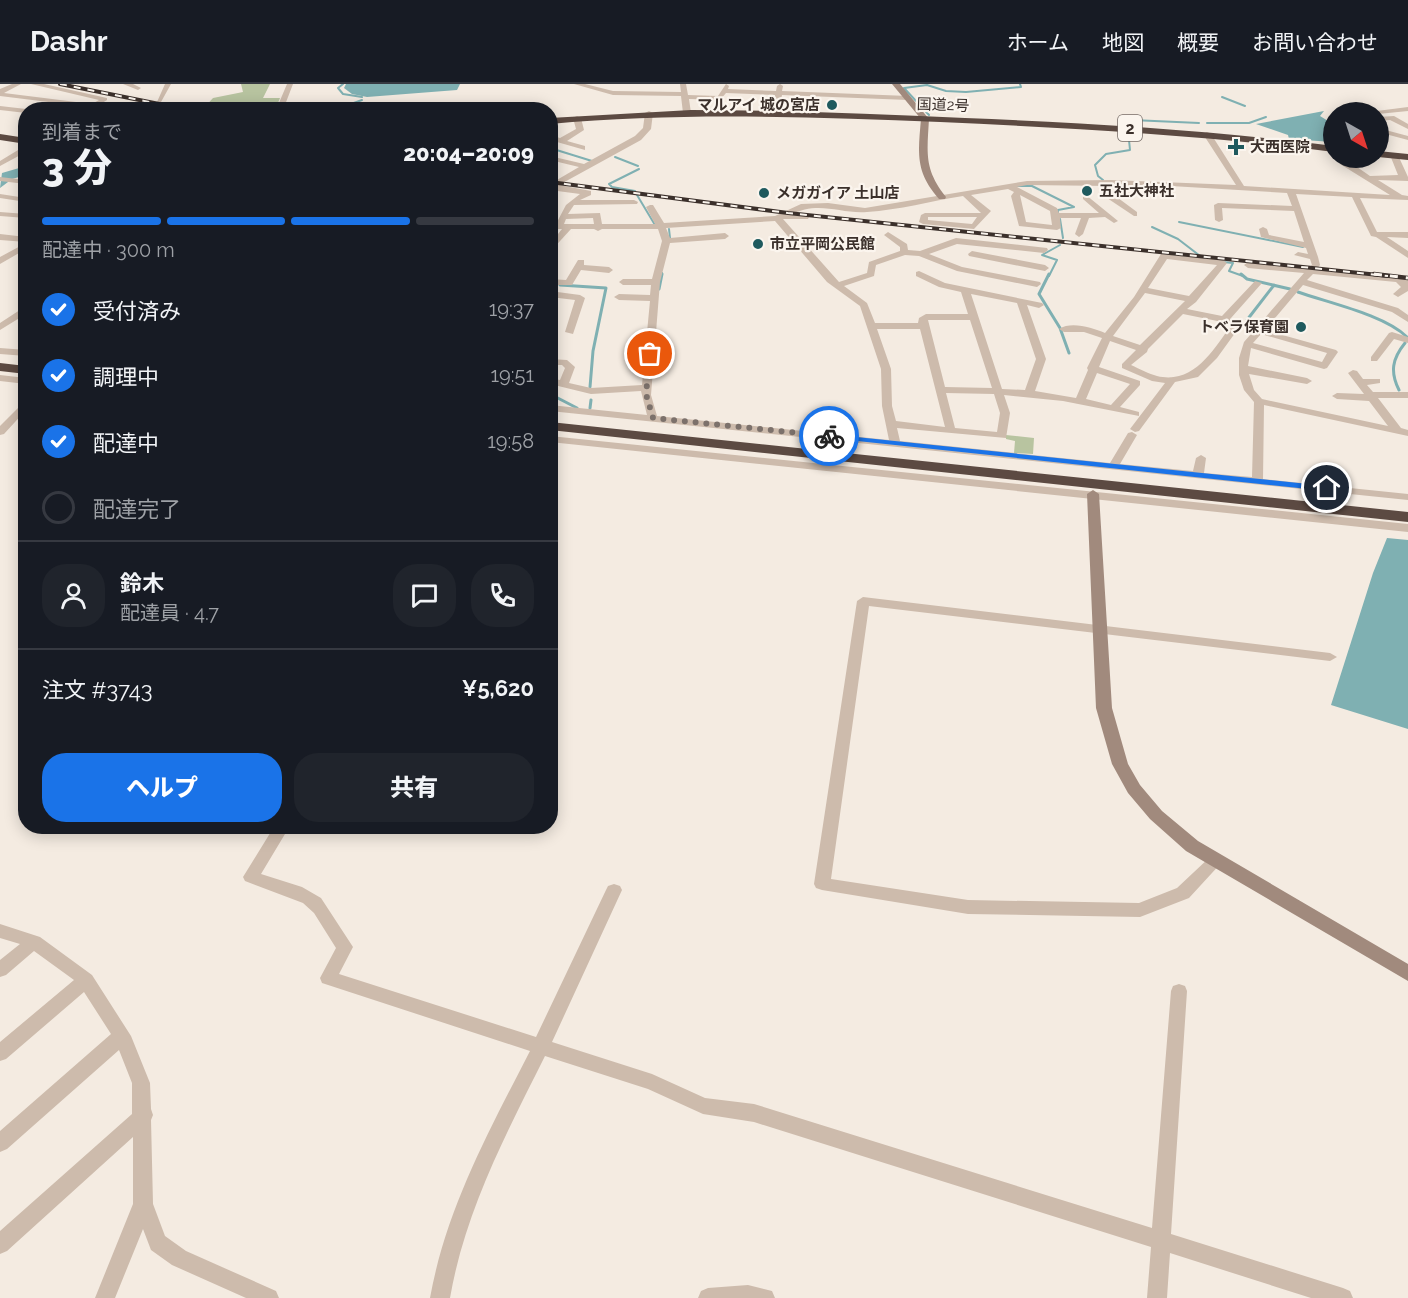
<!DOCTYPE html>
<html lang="ja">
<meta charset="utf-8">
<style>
body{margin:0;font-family:Raleway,"Noto Sans JP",sans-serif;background:#20242c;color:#f1f3f6;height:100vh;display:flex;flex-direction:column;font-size:22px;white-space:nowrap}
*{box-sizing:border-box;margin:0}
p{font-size:20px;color:#9ea1a6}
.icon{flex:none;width:33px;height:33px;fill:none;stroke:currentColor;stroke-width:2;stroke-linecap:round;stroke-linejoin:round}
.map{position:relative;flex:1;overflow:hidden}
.details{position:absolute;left:18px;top:18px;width:540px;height:732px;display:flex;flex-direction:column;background:#171b24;border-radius:24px;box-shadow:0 3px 15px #0003}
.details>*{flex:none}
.needle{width:39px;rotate:141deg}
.fabs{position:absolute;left:1323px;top:18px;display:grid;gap:12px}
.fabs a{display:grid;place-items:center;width:66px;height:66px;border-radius:50%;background:#171b24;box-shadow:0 3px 15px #0003;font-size:30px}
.pin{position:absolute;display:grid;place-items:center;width:51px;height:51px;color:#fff;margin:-26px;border:3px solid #fff;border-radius:50%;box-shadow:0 2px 6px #0007}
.courier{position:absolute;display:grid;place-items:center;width:60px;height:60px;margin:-30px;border:4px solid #1a73e8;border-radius:50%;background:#fff;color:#222;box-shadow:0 2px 8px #0007}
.headline em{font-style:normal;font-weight:800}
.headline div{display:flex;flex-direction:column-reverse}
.headline{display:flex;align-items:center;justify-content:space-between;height:102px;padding:0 24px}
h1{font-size:39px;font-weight:800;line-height:45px}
.bar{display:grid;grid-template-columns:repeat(4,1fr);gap:9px 6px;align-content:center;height:72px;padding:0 24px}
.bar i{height:8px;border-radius:4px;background:#363941}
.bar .selected{background:#1a73e8}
.bar p{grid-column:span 4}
.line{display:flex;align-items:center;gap:15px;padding:0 24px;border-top:2px solid #363941}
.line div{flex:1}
.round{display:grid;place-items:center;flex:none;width:63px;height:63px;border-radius:24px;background:#20242c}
ol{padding:0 24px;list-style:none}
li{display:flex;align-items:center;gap:18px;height:66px}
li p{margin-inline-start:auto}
li .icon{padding:6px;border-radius:50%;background:#1a73e8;color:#fff;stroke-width:4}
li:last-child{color:#9ea1a6}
li i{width:33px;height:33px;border:3px solid #363941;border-radius:50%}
.action{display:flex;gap:12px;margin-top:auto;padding:12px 24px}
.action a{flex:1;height:69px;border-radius:24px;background:#1a73e8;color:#fff;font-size:24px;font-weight:800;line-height:69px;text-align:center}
.action a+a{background:#20242c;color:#f1f3f6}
header{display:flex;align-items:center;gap:36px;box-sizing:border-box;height:84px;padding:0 30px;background:#171b24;border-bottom:2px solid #363941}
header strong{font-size:28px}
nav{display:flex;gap:33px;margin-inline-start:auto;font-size:21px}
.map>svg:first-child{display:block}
</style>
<header>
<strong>Dashr</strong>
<nav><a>ホーム</a><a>地図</a><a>概要</a><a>お問い合わせ</a></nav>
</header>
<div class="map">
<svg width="1408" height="1214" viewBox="0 0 1408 1214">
<rect width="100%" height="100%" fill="#f4ebe1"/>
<path fill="#b8c4a0" d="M 241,0 L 270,0 L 263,14 L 280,14 L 278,19 L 223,22 L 224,25 L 203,25 L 213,14 L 243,8 Z
M 1006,351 L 1034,354 L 1033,370 L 1014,369 L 1015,357 L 1006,355 Z"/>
<path fill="#7fb0b2" d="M 346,0 L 460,0 L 457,6 L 367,13 L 352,10 L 344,4 Z
M 1324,27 L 1320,32 L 1333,40 L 1333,58 L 1289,55 L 1288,51 L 1256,40 Z
M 1387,454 L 1408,456 L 1408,645 L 1331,621 L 1373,489 Z"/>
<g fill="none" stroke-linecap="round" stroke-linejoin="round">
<path stroke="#7fb0b2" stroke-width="2" d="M 343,0 L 338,4 L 343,10 L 362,13
M 1222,13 L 1245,22
M 362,16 L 351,20 L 362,26
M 929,31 L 904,4 L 927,1 L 946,7 L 966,8 L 1021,3 L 1020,0
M 1207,39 L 1249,39 L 1266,33
M 1128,41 L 1132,36 L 1199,39
M 550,64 L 592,77
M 615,73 L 638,82
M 1103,96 L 1098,92 L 1095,81 L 1106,70 L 1130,66 L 1128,46
M 1016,102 L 1032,102 L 1074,123 L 1058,126 L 1058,129
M 635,107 L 612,103 L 609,100 L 639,85
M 637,111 L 655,141
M 1060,135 L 1063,154
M 1179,138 L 1303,163
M 1152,143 L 1178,155 L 1204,175
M 669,145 L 670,154
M 1223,178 L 1233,179 L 1229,187 L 1243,192
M 661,192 L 662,189
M 1049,192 L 1057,176 L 1042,171 L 1060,161"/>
<path stroke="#7fb0b2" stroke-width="3" d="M 1049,190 L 1039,210 L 1060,244 L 1069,269
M 1241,190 L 1247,195 L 1290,205
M 560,201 L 606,204 L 593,267 L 590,303
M 659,205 L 662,190
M 1298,208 C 1329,219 1385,231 1407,253
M 1262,240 L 1247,236 L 1274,201
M 1399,306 C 1390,288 1392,275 1405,259
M 550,310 L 577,324
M 590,324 L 591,316"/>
<path fill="#7fb0b2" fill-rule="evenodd" d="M 26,82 L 26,91 L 12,95 L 0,104 L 2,89 Z"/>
<path fill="#cdbbac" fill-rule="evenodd" d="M 12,0 L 21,0 L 4,9 L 92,20 L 99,16 L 31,0 L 44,0 L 107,14 L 107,16 L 99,21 L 113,26 L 0,12 L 0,5 Z
M 123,0 L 133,0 L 141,4 L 138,6 Z
M 165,0 L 171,0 L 161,18 L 157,18 Z
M 287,0 L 293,0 L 283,26 L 276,26 Z
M 574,0 L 585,0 L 613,7 L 681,8 L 680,0 L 686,0 L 688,11 L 718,12 L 726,0 L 729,2 L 728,5 L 776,7 L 777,2 L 780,0 L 783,2 L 782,7 L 908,12 L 911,14 L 908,16 L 782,11 L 779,29 L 775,31 L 771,29 L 775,11 L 726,9 L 720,16 L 689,15 L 691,29 L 687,31 L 683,29 L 681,12 L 613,11 Z
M 0,22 L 26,25 L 28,26 L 26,26 L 26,29 L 0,26 Z
M 1408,23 L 1408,27 L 1378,30 L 1369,28 Z
M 1339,26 L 1343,27 L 1345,28 L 1336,28 Z
M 649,27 L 653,29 L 651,45 L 641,56 L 559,101 L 591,107 L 591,111 L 580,116 L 634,116 L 638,118 L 637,120 L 574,121 L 568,130 L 600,129 L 602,140 L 655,140 L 646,123 L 650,121 L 653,121 L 664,139 L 775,132 L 801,120 L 828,119 L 865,124 L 1027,97 L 1111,96 L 1236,101 L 1203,50 L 1207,48 L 1211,50 L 1244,102 L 1390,111 L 1340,80 L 1337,74 L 1344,74 L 1370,92 L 1398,91 L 1390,71 L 1397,69 L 1408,93 L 1408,97 L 1378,96 L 1402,111 L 1408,112 L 1408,116 L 1360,114 L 1377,148 L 1408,148 L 1408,154 L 1387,153 L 1408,167 L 1408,174 L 1376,153 L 1371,152 L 1352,113 L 1296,110 L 1318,173 L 1320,181 L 1317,185 L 1408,194 L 1408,207 L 1398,213 L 1393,210 L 1401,203 L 1396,198 L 1313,190 L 1307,196 L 1398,224 L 1408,231 L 1408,238 L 1392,228 L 1303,201 L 1265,246 L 1336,266 L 1338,268 L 1327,284 L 1324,285 L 1251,264 L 1248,282 L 1307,294 L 1312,297 L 1307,300 L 1249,290 L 1254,306 L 1262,315 L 1388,342 L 1369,317 L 1337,315 L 1332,312 L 1337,309 L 1364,310 L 1348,289 L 1353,286 L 1357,287 L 1363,295 L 1380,295 L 1380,299 L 1367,301 L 1373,308 L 1408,308 L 1408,314 L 1378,314 L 1401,344 L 1408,346 L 1408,352 L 1264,321 L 1263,395 L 1408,410 L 1408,416 L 550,327 L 550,321 L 647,331 L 641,307 L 591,310 L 550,300 L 550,294 L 560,296 L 565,284 L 562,281 L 550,281 L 550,275 L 567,276 L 575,283 L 569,299 L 591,304 L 642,301 L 650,217 L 619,216 L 614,213 L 619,210 L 650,211 L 651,201 L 623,201 L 619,198 L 623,195 L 652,195 L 662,157 L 658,145 L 602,145 L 598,147 L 594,145 L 571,145 L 550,168 L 550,160 L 562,145 L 550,145 L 550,141 L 556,140 L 566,121 L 580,110 L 550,106 L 550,100 L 579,83 L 550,76 L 550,72 L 584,80 L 635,52 L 643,44 L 645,29 ZM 1027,101 L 1109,102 L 1110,106 L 1107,114 L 1134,132 L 1137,132 L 1137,128 L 1114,111 L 1118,106 L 1116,102 L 1171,102 L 1287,109 L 1292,122 L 1218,119 L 1214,121 L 1215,136 L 1219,138 L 1223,136 L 1222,124 L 1294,127 L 1304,158 L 1269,151 L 1267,145 L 1263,143 L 1259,145 L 1261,153 L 1306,164 L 1308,170 L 1298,168 L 1294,171 L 1310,175 L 1312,181 L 1308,184 L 1248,178 L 1244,181 L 1248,184 L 1304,189 L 1244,258 L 1239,274 L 1239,291 L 1244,306 L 1254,318 L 1252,393 L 1204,389 L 1206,374 L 1201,371 L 1196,374 L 1193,387 L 1120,380 L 1137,351 L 1132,348 L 1128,349 L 1110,379 L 900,357 L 897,344 L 1006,354 L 1010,329 L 1004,311 L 1063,317 L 1139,332 L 1139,328 L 1120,323 L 1140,301 L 1140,297 L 1099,283 L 1110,257 L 1136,266 L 1122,280 L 1122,284 L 1152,297 L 1165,299 L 1130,345 L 1135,348 L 1139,347 L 1175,298 L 1198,293 L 1217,274 L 1243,238 L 1231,234 L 1262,199 L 1255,197 L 1222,232 L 1187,225 L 1196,218 L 1227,179 L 1223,176 L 1161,170 L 1134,213 L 1105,249 C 1092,244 1072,237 1059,245 L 1064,248 L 1084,248 L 1102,254 L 1087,284 L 1088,286 L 1076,314 L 1035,307 L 1046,275 L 1027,221 L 1039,224 L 1044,221 L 1042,219 L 945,199 L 919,187 L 916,188 L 916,192 L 939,203 L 961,208 L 968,230 L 926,230 L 919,234 L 918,239 L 875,239 L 867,219 L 844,202 L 874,192 L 876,181 L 905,171 L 919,172 L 957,187 L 1037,203 L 1041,200 L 1040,198 L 962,183 L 929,170 L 957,160 L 1044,169 L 1048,166 L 1047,164 L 956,154 L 920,167 L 908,166 L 907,160 L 888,148 L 884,151 L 900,163 L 900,167 L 869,178 L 867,189 L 839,198 L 783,135 L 808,135 L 809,133 L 805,131 L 790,131 C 819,116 839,130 867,128 C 899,126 931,117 963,112 L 981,129 L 925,129 L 921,131 L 919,138 L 923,140 L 974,145 L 991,127 L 971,111 L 1008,105 L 1014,108 L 1011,112 L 1019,142 L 1057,146 L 1061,144 L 1060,134 L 1081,134 L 1075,150 L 1079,153 L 1083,150 L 1089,134 L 1105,133 L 1114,139 L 1118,137 L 1086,111 L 1083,111 L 1083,115 L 1099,129 L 1059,129 L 1057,124 L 1017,103 ZM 1020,111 L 1050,127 L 1052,141 L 1026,138 ZM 928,133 L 977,133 L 972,140 L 928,136 ZM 593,134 L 594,140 L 564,140 L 566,135 ZM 775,137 L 827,198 L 860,222 L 881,285 L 882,322 L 889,356 L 657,332 L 651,311 L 660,198 L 670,159 L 725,155 L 729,152 L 725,149 L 670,154 L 666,144 ZM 1167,175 L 1217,181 L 1189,212 L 1148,204 ZM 1145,209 L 1185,217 L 1140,261 L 1113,252 ZM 971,210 L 1017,219 L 1036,275 L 1025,306 L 1002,305 ZM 1183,230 L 1232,240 C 1214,265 1194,301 1157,292 C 1149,290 1140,285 1131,281 L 1147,268 L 1148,265 ZM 928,236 L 970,236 L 992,304 L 945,303 ZM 877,245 L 920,245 L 945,343 L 896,337 L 892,322 L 891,285 ZM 1261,250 L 1327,269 L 1322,278 L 1253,259 ZM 1097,289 L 1130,300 L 1111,321 L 1086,315 ZM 946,309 L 994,310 L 1000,329 L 997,348 L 955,344 Z
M 577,32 L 581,34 L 584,46 L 567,57 L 585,62 L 585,66 L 550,56 L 550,51 L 560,54 L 576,45 L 573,34 Z
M 1394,32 L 1408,40 L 1408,45 L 1390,36 L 1378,37 L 1378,33 Z
M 1378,44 L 1408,52 L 1408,56 L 1378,48 Z
M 23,63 L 26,63 L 26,68 L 0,82 L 0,77 Z
M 0,93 L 26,96 L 26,100 L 0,97 Z
M 0,110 L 26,114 L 26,118 L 0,114 Z
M 0,128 L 26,130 L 26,134 L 0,132 Z
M 0,150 L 26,153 L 26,158 L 0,156 Z
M 26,159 L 26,165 L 0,180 L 0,173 Z
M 972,167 L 1045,181 L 1049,184 L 1045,187 L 969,172 L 968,170 Z
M 578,176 L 584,176 L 584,181 L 609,183 L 613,186 L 609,189 L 581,186 L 572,201 L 550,201 L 550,195 L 566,196 Z
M 550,207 L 580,211 L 585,214 L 573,250 L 565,248 L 575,216 L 550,213 Z
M 26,222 L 26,230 L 0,246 L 0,239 Z
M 1392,248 L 1408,253 L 1408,259 L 1394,255 L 1377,277 L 1371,277 L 1371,273 L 1389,249 Z
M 0,264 L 26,266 L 26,272 L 0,270 Z
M 0,291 L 26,294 L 26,300 L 0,297 Z
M 26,316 L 26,326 L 4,350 L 0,351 L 0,342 Z
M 550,352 L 1408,440 L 1408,448 L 550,358 Z
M 863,513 L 1330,569 L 1337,573 L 1330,577 L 869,522 L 831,795 L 968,816 L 1139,819 L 1177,804 L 1210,773 L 1215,771 L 1220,773 L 1223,777 L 1189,814 L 1140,833 L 968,830 L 822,806 L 816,804 L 814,800 L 857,517 Z
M 277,744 L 282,746 L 285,750 L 261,790 L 302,803 L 321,814 L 353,863 L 339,890 L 536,953 L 606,806 L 608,802 L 614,800 L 620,802 L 622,806 L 552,958 L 652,990 L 705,1014 L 754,1020 L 1152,1144 L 1171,907 L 1173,902 L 1179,900 L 1185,902 L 1187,907 L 1171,1150 L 1343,1204 L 1350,1207 L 1353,1214 L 1311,1214 L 1170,1169 L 1167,1214 L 1147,1214 L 1151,1163 L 754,1038 L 703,1030 L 648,1005 L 545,972 C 506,1050 465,1127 450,1214 L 430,1214 C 446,1125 489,1047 530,967 L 322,899 L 320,894 L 336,864 L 314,829 L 303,819 L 245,797 L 243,793 L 272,746 Z
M 0,840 L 40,853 L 92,891 L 131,952 L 150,999 L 151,1025 L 153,1031 L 151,1036 L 153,1120 L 165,1152 L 186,1167 L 276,1207 L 279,1214 L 246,1214 L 172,1181 L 151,1166 L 143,1145 L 115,1214 L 95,1214 L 133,1120 L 133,1053 L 7,1167 L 0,1170 L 0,1147 L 132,1030 L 132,999 L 119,966 L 7,1065 L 0,1068 L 0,1047 L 111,950 L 84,908 L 6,975 L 0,977 L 0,958 L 74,896 L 34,867 L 6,891 L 0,893 L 0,876 L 20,860 L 0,854 Z
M 748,1201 L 772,1207 L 775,1214 L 698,1214 L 701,1207 L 708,1204 Z"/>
<path fill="#a18a7d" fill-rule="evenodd" d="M 892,0 L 900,0 L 929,35 C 927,70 924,85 946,113 L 945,115 L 939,115 C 915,88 918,69 921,35 Z
M 1093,406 L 1099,410 L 1112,624 L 1128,680 L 1140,701 L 1162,727 L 1198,757 L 1408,880 L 1408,897 L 1186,767 L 1150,735 L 1128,709 L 1112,680 L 1096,624 L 1087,410 Z"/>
<path fill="#5c4a42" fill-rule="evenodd" d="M 691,26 C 783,26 874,30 965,34 C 1088,39 1211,46 1334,62 L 1334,68 C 1203,51 1072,44 940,38 C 810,33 680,28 550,40 L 550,34 Z
M 0,50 L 26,54 L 26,60 L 0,56 Z
M 1378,67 L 1408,70 L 1408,76 L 1378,73 Z
M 0,279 L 26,282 L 26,290 L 0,287 Z
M 550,338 L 1408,428 L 1408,438 L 550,346 Z"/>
<g stroke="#3b302b" stroke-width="4">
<path id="rail-far1" d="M 60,0 L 189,26
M 550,98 L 788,129 L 1388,192"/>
</g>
<g stroke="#3b302b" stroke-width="4.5">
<path id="rail" d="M 1374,190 L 1408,194"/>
</g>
<use href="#rail-far1" stroke="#fbf5ee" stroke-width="2" stroke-dasharray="7" stroke-linecap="butt"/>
<use href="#rail" stroke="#fbf5ee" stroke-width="3" stroke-dasharray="8" stroke-linecap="butt"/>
</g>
<path fill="#1a73e8" d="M 827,350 L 1327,402 L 1331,404 L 1327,407 L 829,354 Z"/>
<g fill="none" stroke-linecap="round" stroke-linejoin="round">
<path stroke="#7c716b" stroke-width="6" stroke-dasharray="0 10.8" d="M 650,270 L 646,310 L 653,334 L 829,352"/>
</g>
<g fill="#1f5a5e" stroke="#fbf5ee" stroke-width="2">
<circle cx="832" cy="21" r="6"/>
<path d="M1233 54h6v6h6v6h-6v6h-6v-6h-6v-6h6z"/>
<circle cx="1087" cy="107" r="6"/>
<circle cx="764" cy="109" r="6"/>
<circle cx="758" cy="160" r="6"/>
<circle cx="1301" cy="243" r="6"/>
</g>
<g text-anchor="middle" stroke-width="4.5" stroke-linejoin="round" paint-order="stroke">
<g font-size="15" font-weight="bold" fill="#3b302b" stroke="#fbf5ee" text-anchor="start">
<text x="820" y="26" text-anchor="end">マルアイ 城の宮店</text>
<text x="1250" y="68">大西医院</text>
<text x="1099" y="112">五社大神社</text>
<text x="776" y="114">メガガイア 土山店</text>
<text x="770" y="165">市立平岡公民館</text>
<text x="1289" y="248" text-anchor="end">トベラ保育園</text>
</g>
<g font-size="15" fill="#3b302b" stroke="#fbf5ee">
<text transform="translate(943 21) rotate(2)" y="5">国道2号</text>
</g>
<rect fill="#fbf5ee" stroke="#756b66" stroke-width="1.5" x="1118" y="31" width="24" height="26" rx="4.5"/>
<g font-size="16" font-weight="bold" fill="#3b302b">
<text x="1130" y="50">2</text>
</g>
</g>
</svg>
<div class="fabs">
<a><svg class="needle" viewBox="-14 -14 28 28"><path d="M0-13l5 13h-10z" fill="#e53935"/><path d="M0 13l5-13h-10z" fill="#9ea1a6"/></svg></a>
</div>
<div class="pin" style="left:650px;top:270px;background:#ea580c"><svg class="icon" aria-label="bag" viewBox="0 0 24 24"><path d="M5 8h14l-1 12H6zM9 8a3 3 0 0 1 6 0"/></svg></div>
<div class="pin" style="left:1327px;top:404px;background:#1f2937"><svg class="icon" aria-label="home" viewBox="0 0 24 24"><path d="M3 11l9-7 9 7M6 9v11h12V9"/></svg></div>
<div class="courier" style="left:829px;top:352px"><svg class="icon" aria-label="bike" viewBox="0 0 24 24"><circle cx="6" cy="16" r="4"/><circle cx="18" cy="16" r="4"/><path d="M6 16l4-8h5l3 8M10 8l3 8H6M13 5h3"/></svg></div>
<section class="details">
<div class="headline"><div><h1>3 分</h1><p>到着まで</p></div><em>20:04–20:09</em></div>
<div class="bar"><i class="selected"></i><i class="selected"></i><i class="selected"></i><i></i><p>配達中 · 300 m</p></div>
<ol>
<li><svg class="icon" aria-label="check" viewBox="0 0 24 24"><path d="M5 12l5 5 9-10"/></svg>受付済み<p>19:37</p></li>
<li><svg class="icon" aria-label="check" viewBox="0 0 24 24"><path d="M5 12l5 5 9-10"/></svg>調理中<p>19:51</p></li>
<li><svg class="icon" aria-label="check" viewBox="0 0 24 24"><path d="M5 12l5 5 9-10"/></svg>配達中<p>19:58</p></li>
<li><i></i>配達完了</li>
</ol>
<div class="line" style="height:108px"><a class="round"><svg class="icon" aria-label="person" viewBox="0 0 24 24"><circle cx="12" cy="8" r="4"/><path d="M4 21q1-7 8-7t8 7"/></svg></a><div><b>鈴木</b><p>配達員 · 4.7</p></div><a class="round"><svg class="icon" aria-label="chat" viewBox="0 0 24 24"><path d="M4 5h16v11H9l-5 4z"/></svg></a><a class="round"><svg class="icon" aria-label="phone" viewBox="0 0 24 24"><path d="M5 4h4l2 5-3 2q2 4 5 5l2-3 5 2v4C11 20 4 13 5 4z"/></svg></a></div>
<div class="line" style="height:78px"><div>注文 #3743</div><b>¥5,620</b></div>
<div class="action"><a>ヘルプ</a><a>共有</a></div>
</section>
</div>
